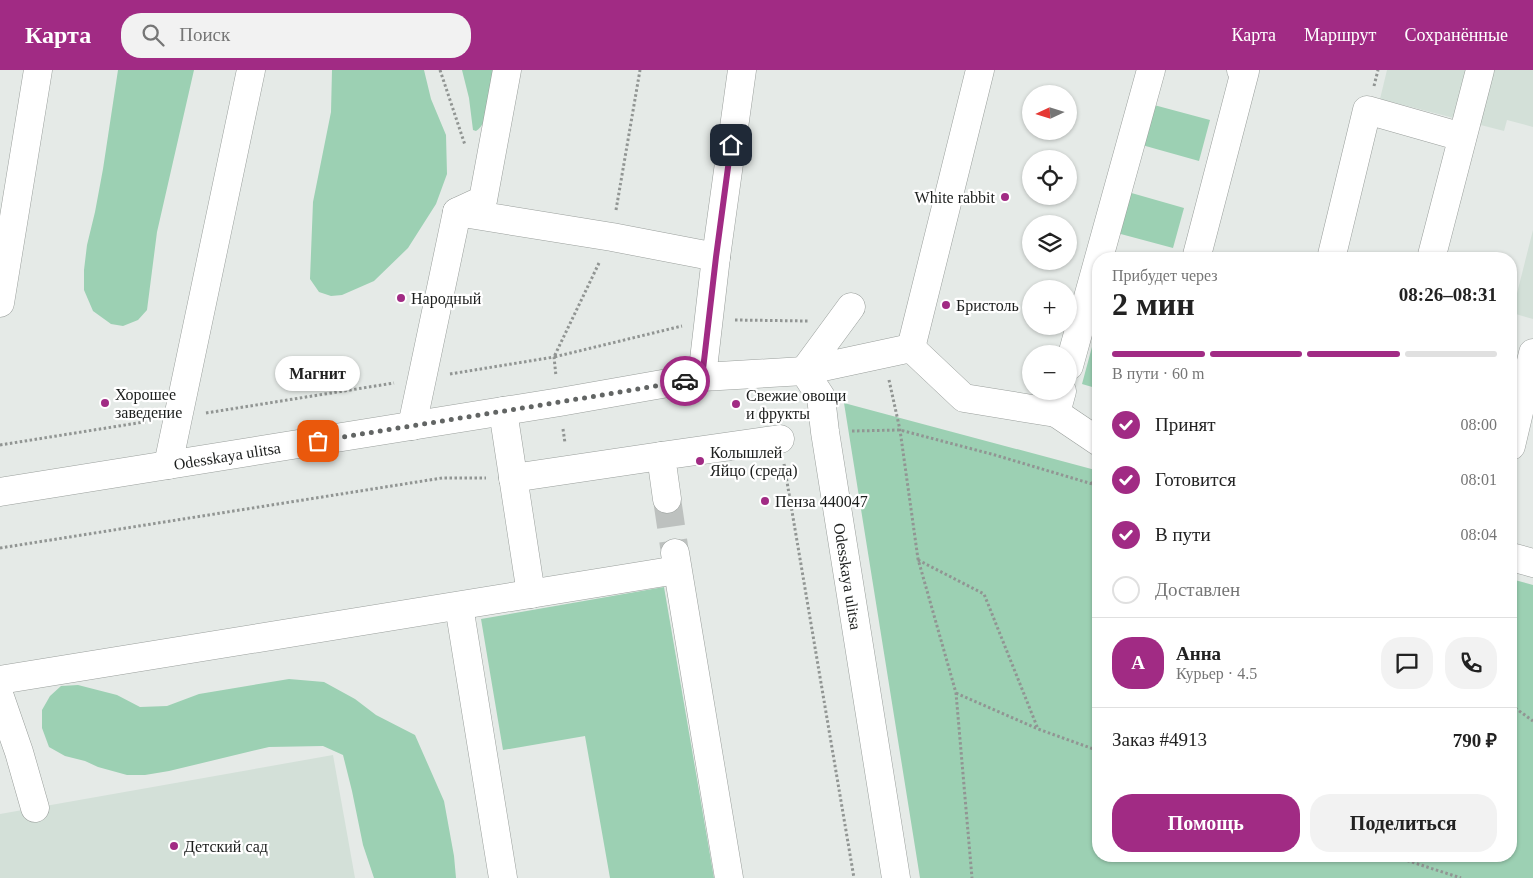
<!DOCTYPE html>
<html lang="ru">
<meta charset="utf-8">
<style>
body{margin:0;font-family:"Times New Roman",serif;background:#f2f2f2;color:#222;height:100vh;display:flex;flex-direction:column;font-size:19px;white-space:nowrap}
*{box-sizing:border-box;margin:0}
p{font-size:16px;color:#767676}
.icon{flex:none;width:28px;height:28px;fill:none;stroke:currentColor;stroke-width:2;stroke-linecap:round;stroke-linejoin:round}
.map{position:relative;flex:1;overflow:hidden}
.panel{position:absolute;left:1092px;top:182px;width:425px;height:610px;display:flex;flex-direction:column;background:#fff;border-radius:20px;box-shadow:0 1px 4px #0004}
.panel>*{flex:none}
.needle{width:32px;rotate:266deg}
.fabs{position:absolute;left:1022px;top:15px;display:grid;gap:10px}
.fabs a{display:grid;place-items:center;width:55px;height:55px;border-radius:50%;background:#fff;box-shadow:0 1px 4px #0004;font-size:25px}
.pin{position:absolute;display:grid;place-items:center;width:42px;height:42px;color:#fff;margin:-21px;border-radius:10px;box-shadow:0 2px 8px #0006}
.courier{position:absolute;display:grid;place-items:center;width:50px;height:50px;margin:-25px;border:4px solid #a12b84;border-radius:50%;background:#fff;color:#222;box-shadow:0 1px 6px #0007}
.bubble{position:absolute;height:35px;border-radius:18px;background:#fff;box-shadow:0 1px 4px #0004;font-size:16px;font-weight:800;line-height:35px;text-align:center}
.headline em{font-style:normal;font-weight:800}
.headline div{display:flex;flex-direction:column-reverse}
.headline{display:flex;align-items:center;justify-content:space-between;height:85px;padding:0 20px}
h1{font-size:32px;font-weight:800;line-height:38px}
.bar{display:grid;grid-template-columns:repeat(4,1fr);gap:8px 5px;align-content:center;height:60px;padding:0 20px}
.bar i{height:6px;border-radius:4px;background:#e0e0e0}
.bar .current{background:#a12b84}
.bar p{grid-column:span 4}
.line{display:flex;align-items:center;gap:12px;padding:0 20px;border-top:1px solid #e0e0e0}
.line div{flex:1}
.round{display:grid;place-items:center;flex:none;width:52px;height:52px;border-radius:20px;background:#f2f2f2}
ol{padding:0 20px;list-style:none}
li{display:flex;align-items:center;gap:15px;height:55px}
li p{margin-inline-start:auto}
li .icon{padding:5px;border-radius:50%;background:#a12b84;color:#fff;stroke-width:4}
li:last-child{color:#767676}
li i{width:28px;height:28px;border:2px solid #e0e0e0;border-radius:50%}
.cta{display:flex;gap:10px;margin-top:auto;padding:10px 20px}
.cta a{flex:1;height:58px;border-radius:20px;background:#a12b84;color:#fff;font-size:20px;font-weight:800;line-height:58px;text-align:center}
.cta a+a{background:#f2f2f2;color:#222}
header{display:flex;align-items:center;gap:30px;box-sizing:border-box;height:70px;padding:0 25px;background:#a12b84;color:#fff}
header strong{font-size:24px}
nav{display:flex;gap:28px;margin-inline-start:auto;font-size:18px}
.search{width:350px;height:45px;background:#f2f2f2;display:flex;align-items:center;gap:12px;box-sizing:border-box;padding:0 18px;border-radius:20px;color:#767676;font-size:19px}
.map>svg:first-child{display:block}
</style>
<header>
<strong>Карта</strong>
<div class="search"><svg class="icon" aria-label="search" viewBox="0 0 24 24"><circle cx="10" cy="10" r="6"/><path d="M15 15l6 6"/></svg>Поиск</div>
<nav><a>Карта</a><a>Маршрут</a><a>Сохранённые</a></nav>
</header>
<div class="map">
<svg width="1533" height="808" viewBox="0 0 1533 808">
<rect width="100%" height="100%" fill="#e5eae7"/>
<path fill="#d3e0d8" d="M 1387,0 L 1533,0 L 1533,57 L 1507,50 L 1504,61 L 1380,29 Z
M 1533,160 L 1533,249 L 1512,243 Z
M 333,685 L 355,808 L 0,808 L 0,744 Z"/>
<path fill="#9cd0b3" d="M 118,0 L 194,0 L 157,162 L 147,240 L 138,250 L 123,256 L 111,254 L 93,241 L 84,220 L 84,200 L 87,175 L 95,142 L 103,99 Z
M 332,0 L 424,0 L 431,29 L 446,65 L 447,104 L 436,134 L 408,178 L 374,211 L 342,225 L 331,226 L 319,222 L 310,209 L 313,132 L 331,42 Z
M 462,0 L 498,0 C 494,17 490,53 476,61 L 473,60 L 469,28 Z
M 1154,35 L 1210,50 L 1199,91 L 1142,75 Z
M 1128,122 L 1184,138 L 1173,178 L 1117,163 Z
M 1099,251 L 1099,319 L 1082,314 Z
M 844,333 L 1099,401 L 1099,786 L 1511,786 L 1511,509 L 1533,515 L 1533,808 L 920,808 Z
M 664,517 L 714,808 L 610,808 L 585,666 L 503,680 L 481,549 Z
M 289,609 L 324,612 L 355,629 L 376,645 L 415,665 L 444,731 L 454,786 L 456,808 L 374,808 L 363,775 L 352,721 L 343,685 L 323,676 L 269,677 L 169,701 L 145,705 L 127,705 L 98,697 L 85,691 L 65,686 L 49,677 L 42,658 L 42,640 L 50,626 L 61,616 L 78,615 L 117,625 L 140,637 L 167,636 L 199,624 Z"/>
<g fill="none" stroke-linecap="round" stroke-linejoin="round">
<path stroke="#bdc1bf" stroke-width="28" stroke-dasharray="28 14" stroke-linecap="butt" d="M 667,429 L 675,483"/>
<g stroke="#9a9f9c" stroke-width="29">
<g id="minor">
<path d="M 457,142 L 612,167 L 716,187"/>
<path d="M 1196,189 L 1245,1 L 1241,0"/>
<path d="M 1331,189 L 1367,40 L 1462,67"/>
<path d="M 1431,189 L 1480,0"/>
<path d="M 0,233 L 38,0"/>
<path d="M 851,237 L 804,301 L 911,278 L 964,328 L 1056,343 L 1062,321"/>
<path d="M 911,278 L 980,0"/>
<path d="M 1069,296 L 1151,0"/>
<path d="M 702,307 L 716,187 L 742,0"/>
<path d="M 503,341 L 531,524"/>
<path d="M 1056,343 L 1099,372"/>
<path d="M 412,356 L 457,142 L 483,130 L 507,0"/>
<path d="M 1511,376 L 1533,283"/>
<path d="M 168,395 L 251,0"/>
<path d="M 513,408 L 661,386"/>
<path id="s1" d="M 0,422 L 560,332 L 702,307 L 804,301 L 821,327 L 825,362 L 896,808"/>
<path d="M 667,429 L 661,386 L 780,369"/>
<path d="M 675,483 L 729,808"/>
<path d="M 1511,487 L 1533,493"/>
<path d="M 459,536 L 503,808"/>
<path d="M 0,610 L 677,500"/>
<path d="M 0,627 L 19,682 L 35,738"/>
</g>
</g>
<path stroke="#919593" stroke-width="3" stroke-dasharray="2.5 2.5" stroke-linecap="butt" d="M 440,0 L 465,75
M 1374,16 L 1378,0
M 616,140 L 640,0
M 599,193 L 554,287 L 682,256
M 735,250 L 809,251
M 450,304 L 554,287 L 556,306
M 889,310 L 900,360 L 918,489 L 956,623 L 972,808
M 206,343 L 394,313
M 563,359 L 565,373
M 852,361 L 900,360 L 995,385 L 1099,416
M 0,375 L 150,351
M 784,394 L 854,808
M 1092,414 L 1097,397
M 0,478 L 442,408 L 486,408
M 918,490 L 984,524 L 1038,659
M 956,623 L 1038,659 L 1099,681
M 1511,635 L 1533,651
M 1393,786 L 1461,808"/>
<use href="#minor" stroke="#fff" stroke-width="28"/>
</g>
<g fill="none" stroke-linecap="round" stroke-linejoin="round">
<path stroke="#626564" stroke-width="5" stroke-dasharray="0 9" d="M 318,371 L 560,332 L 685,311"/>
<path stroke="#a12b84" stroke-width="6" d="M 685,311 L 702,308 L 716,187 L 731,75"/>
</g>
<g fill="#a12b84" stroke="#fff" stroke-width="2">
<circle cx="1005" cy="127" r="5"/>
<circle cx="401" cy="228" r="5"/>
<circle cx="946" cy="235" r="5"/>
<circle cx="105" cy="333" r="5"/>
<circle cx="736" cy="334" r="5"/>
<circle cx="700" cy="391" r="5"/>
<circle cx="765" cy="431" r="5"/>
<circle cx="174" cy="776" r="5"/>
</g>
<g text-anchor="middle" stroke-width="4.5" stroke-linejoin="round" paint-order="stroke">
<g font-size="16" fill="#1c1e1d" stroke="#fff" text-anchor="start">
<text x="995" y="133" text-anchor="end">White rabbit</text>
<text x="411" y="234">Народный</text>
<text x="956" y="241">Бристоль</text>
<text x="115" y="330">Хорошее<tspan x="115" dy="18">заведение</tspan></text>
<text x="746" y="331">Свежие овощи<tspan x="746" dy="18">и фрукты</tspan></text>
<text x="710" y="388">Колышлей<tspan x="710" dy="18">Яйцо (среда)</tspan></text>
<text x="775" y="437">Пенза 440047</text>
<text x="184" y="782">Детский сад</text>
</g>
<g font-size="16" fill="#1c1e1d" stroke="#fff">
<text dy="6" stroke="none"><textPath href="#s1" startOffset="230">Odesskaya ulitsa</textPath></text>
<text dy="6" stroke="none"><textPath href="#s1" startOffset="1026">Odesskaya ulitsa</textPath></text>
</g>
</g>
</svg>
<div class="fabs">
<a><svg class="needle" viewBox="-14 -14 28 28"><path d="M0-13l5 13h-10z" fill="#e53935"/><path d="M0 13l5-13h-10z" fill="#767676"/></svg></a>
<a><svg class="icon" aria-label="locate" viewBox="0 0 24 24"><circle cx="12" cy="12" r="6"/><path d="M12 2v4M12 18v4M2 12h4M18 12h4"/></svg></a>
<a><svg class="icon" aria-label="layers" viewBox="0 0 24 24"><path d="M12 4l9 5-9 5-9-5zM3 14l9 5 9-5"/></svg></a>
<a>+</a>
<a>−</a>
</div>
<div class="pin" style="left:318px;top:371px;background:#ea580c"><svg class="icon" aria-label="bag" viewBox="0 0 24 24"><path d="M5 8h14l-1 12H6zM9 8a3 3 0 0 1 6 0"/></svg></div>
<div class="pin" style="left:731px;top:75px;background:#1f2937"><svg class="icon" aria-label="home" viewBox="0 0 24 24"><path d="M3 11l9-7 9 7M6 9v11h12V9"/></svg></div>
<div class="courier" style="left:685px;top:311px"><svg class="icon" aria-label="car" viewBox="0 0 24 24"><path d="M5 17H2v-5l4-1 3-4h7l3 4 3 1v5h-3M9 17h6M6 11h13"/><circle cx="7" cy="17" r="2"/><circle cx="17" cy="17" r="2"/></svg></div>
<div class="bubble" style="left:275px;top:286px;width:85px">Магнит</div>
<section class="panel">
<div class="headline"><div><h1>2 мин</h1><p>Прибудет через</p></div><em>08:26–08:31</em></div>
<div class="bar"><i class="current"></i><i class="current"></i><i class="current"></i><i></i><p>В пути · 60 m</p></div>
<ol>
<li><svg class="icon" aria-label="check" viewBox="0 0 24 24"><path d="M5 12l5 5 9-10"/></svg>Принят<p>08:00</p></li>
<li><svg class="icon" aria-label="check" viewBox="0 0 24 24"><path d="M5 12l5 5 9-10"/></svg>Готовится<p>08:01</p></li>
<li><svg class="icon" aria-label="check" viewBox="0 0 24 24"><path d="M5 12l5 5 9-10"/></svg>В пути<p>08:04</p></li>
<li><i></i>Доставлен</li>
</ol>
<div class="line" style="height:90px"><b class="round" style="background:#a12b84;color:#fff">А</b><div><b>Анна</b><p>Курьер · 4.5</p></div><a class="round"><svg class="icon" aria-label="chat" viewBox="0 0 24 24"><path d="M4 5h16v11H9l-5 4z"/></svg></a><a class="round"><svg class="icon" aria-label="phone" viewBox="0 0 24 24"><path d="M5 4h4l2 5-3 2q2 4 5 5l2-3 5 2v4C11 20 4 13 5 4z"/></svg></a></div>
<div class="line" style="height:65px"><div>Заказ #4913</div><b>790 ₽</b></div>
<div class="cta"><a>Помощь</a><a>Поделиться</a></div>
</section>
</div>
